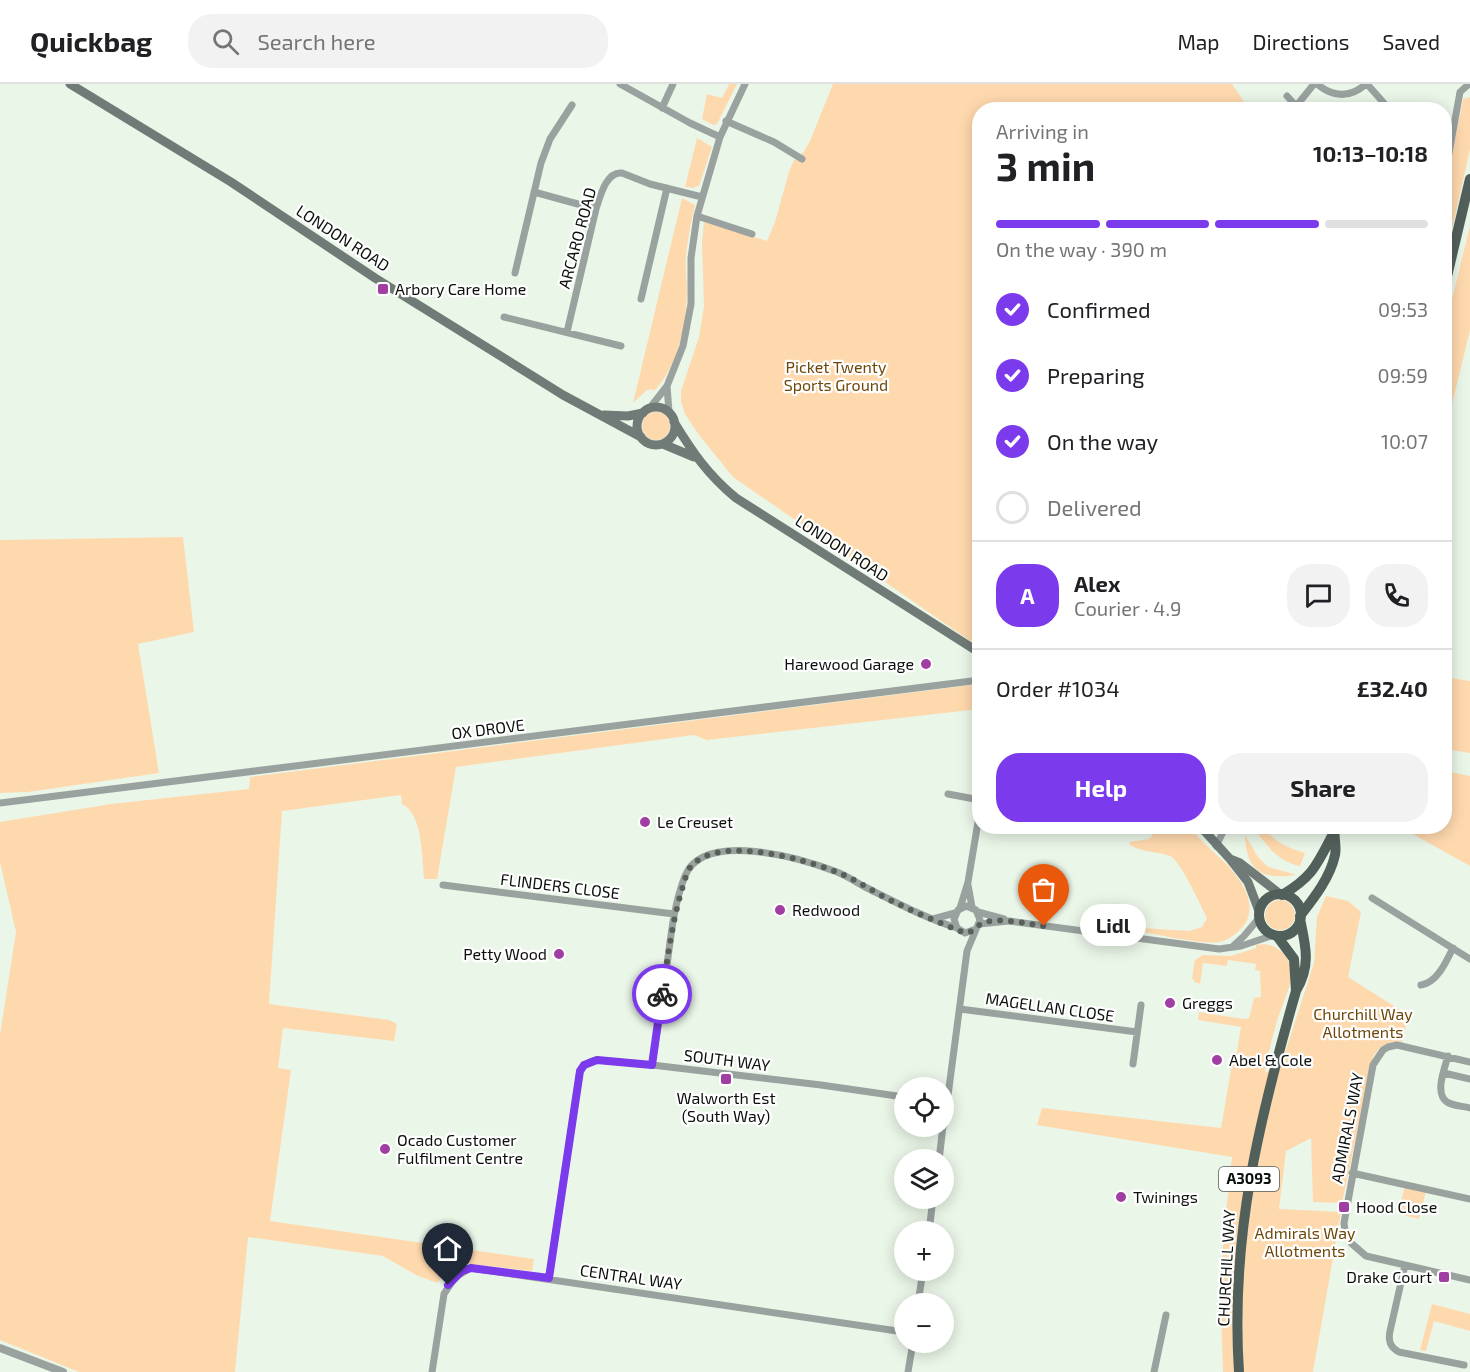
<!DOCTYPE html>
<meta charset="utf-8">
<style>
body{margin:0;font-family:"Exo 2",sans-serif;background:#f2f2f2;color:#202124;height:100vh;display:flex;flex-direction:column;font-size:22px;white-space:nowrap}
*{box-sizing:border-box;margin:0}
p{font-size:20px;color:#757577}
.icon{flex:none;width:33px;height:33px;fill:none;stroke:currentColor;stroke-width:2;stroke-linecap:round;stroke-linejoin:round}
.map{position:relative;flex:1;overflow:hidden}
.sheet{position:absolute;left:972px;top:18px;width:480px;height:732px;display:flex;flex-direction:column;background:#fff;border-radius:24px;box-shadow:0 3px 15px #0003}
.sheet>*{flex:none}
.tools{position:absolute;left:894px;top:993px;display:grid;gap:12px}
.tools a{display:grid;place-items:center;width:60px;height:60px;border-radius:50%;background:#fff;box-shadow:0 3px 15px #0003;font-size:30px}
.pin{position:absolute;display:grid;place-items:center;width:51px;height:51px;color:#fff;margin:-62px -26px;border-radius:50% 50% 50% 0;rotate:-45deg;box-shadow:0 0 6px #0007}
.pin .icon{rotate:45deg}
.courier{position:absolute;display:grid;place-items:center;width:60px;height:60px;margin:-30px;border:4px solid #7c3aed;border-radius:50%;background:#fff;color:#222;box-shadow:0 2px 8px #0007}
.bubble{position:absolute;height:42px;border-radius:21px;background:#fff;box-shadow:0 3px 15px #0003;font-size:20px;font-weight:700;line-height:42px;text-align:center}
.head em{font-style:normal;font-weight:700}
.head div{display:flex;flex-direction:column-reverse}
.head{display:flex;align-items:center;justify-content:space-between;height:102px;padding:0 24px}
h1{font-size:39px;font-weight:700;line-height:45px}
.bar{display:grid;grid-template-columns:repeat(4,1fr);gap:9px 6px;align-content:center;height:72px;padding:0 24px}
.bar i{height:8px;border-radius:4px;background:#e0e0e0}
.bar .current{background:#7c3aed}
.bar p{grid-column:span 4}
.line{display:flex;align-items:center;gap:15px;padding:0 24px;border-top:2px solid #e0e0e0}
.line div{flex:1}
.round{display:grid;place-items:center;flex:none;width:63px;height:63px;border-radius:24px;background:#f2f2f2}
ol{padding:0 24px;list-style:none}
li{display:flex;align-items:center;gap:18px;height:66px}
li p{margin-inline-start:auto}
li .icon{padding:6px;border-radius:50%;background:#7c3aed;color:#fff;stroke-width:4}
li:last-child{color:#757577}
li i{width:33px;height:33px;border:3px solid #e0e0e0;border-radius:50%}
.cta{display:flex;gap:12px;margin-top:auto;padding:12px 24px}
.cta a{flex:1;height:69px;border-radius:24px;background:#7c3aed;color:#fff;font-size:24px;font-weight:700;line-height:69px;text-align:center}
.cta a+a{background:#f2f2f2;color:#202124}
header{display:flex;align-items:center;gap:36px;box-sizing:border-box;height:84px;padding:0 30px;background:#fff;border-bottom:2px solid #e0e0e0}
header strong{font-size:28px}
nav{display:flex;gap:33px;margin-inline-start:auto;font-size:21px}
.search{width:420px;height:54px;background:#f2f2f2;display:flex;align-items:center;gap:15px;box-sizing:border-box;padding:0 21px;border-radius:24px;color:#757577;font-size:22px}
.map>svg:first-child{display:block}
</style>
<header>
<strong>Quickbag</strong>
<div class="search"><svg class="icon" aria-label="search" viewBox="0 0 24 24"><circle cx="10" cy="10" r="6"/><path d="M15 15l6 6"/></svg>Search here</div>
<nav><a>Map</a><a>Directions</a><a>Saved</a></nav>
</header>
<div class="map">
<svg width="1470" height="1288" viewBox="0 0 1470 1288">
<rect width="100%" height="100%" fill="#eaf6e8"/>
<path fill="#ffd9ae" d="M 729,0 L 737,0 L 717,40 L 713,41 L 702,35 L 707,10 L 722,14 Z
M 833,0 L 1232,0 L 1249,25 L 980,26 L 979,563 L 733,393 L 699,351 L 685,330 L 681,318 L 681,307 L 699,253 L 704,222 L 702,160 L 704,138 L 767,157 L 775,138 L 789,88 L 794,76 L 803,69 L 810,57 Z
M 1470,13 L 1470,65 L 1445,176 L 1445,108 L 1463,15 Z
M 697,54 L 712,63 L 699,102 L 697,102 L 694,104 L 685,103 Z
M 682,114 L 695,121 C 691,138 688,154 686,171 C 685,184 687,196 687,208 C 686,242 678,282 654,307 L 652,305 L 647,306 L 633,319 Z
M 1470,142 L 1470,246 L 1445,349 L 1445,244 Z
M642 342a14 14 0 1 1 28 0a14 14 0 1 1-28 0Z
M 183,453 L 194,548 L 138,560 L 159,689 L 28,708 L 0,709 L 0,456 Z
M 1444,593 L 1470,597 L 1470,669 L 1445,665 Z
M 979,600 L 979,625 L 707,656 L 694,651 L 456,683 L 437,795 L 424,795 C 422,773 423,730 402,720 L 401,711 L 282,727 L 269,920 L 389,936 L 397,940 L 394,957 L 283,944 L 278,984 L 291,986 L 270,1137 L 534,1175 L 532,1187 L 454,1178 L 437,1199 L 416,1191 L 383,1172 L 248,1153 L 235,1288 L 79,1288 L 0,1256 L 0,951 L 16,848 L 0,778 L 0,738 L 111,720 L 249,705 L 250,693 Z
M 1445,687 L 1470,692 L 1470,782 L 1400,743 L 1444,742 Z
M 1150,743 L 1190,743 C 1204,763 1227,776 1240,797 C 1248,809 1254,826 1245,840 C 1239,848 1229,856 1219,858 C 1201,861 1157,850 1137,847 L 1142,844 L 1189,847 L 1202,843 L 1207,834 C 1201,822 1180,776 1170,772 C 1157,767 1141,769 1129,760 L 1129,758 L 1149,755 L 1152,752 Z
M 1253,743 L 1265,743 C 1273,758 1288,764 1305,769 L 1300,782 C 1277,777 1266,761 1253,743 Z
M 1245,751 L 1258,773 L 1268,783 L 1297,791 C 1263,796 1246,788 1245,751 Z
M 1326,812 L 1348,817 L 1361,828 L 1348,893 L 1408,931 L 1402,958 C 1388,957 1380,961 1373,973 L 1342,1119 L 1313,1118 L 1311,1054 L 1286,1067 L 1279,1125 L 1341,1128 L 1313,1288 L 1223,1288 L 1221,1228 L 1223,1156 L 1232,1073 L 1037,1041 L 1042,1024 L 1221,1044 L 1232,980 L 1235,980 L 1241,943 L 1198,936 L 1199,928 L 1243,935 L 1249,934 L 1254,914 L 1261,913 L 1260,887 L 1255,886 L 1256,880 L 1228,876 L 1227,882 L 1203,879 L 1200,900 L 1195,898 L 1192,894 L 1195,876 L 1203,871 L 1231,872 L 1256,864 L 1256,861 C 1266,859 1274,861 1282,868 C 1301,887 1285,912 1278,934 C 1273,951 1267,972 1265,989 L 1282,978 L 1314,879 L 1317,833 Z
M1265 831a15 15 0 1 1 30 0a15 15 0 1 1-30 0Z
M 1405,1102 L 1426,1107 L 1419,1135 L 1398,1130 Z
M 1432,1220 L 1470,1230 L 1470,1247 L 1434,1237 L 1426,1267 L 1420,1266 Z"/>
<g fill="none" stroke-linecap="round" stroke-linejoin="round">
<path stroke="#9aa29f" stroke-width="7" d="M 620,0 L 690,39 L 720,53
M 1317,0 C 1334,14 1350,14 1366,0
M 1367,0 L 1390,26
M 1287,12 L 1296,22
M 662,24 L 673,0
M 1293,26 L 1314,0
M 726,37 L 774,58 L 802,75
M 1444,97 L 1460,8 L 1469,0
M 534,108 L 596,125
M 697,132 L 752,150
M 515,189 L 541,79 L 550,55 L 572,21
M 641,215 L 667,104
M 504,233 L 621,262
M 567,248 L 596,125 C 600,113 606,87 622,89 L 650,100 L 702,113
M 667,302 L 669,328
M 649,325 L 667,302 L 683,262 L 691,220 L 691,174 L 697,132 L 720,53 L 745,0
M 948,710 L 980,716
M 0,719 L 980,596
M 1216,762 L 1226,742
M 443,801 L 674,830
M 968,801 L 972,823
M 1372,814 L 1470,875
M 960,824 L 968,798 L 980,726
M 978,828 L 1004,835
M 933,835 L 955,829
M 979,840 L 1009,837 L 1219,865 L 1241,862 L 1274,851
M 1232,863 L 1244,852 L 1259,834
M 1421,901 C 1437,899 1446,878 1453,864
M 960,925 L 1137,948
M 1448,972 C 1445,983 1434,1010 1447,1018 C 1453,1022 1463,1022 1470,1024
M 1470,978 L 1397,961 L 1388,963 L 1383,966 L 1373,981 L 1344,1139 L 1345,1147 L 1351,1159 L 1366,1172 L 1470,1196
M 1133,980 L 1141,921
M 652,981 C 657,948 662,914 667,881 C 671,851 674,820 685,792 C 704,745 803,775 837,788 C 847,792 856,798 865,803 C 895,818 925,834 957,844
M 1444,989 L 1470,995
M 944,1019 L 947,1019 L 944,1041
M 947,1019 L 967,867 L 980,836 L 976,826 L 966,822 L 958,826 L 954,835 L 957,844 L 965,849 L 976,845
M 939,1076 L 943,1042
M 1352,1089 L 1470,1115
M 929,1148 L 933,1114
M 1405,1181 L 1390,1247 C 1388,1257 1390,1263 1399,1268 L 1464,1281
M 549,1194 L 580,987 C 585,980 588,978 597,976 L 652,981 L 821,1001 L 904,1013
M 918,1220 L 923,1186
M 432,1288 L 444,1210 L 455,1193 L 471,1184 L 904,1248
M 908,1288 L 913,1258
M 1154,1288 L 1166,1231"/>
<path stroke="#9aa29f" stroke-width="8" d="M 0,1264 L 63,1288"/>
<path stroke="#707b78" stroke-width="9" d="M 70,0 L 231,98 L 375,194 L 507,276 L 563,311 L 641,353
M637 342a19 19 0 1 1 38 0a19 19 0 1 1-38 0Z
M 604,331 L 628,332 L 643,329
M 674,338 C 693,369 708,391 736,414 L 980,569
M 663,360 L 694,373
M 1200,742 L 1230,775 L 1248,798 L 1259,827
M 1230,775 L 1240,779 L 1280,810"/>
<path stroke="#52605c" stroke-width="10" d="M 1444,205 L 1470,95
M1259 831a21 21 0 1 1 42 0a21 21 0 1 1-42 0Z
M 1282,811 C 1314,792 1317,780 1334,748
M 1300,832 C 1314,814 1330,794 1335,771 C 1337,762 1333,752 1335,742
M 1277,852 L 1294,875 L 1296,907
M 1239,1288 C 1230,1153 1259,1036 1296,907 C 1311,882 1306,863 1300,835"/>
</g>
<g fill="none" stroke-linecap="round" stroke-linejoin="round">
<path stroke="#5a6059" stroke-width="6" stroke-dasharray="0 10.8" d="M 662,910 C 668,873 672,837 683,802 C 685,796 686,790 689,785 C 715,749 802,775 837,788 C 855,795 872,807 890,816 C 914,828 940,839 965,849 C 974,848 975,843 981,840 C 995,832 1028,840 1044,842"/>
<path stroke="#7c3aed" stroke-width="8" d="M 448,1201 L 462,1187 L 471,1184 L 549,1194 L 580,987 L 584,981 L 597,976 L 652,981 L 662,910"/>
</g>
<g fill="#a13ea4" stroke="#fff" stroke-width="2">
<rect x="377" y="199" width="12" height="12" rx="3"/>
<circle cx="926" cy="580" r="6"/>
<circle cx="645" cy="738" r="6"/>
<circle cx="780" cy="826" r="6"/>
<circle cx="559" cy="870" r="6"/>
<circle cx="1170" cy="919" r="6"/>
<circle cx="1217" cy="976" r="6"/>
<rect x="720" y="989" width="12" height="12" rx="3"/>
<circle cx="385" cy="1065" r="6"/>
<circle cx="1121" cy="1113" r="6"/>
<rect x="1338" y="1117" width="12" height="12" rx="3"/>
<rect x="1438" y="1187" width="12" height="12" rx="3"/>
</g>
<g text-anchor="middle" stroke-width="4.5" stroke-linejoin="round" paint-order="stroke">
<rect fill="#fff" stroke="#555855" stroke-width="1.5" x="1219" y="1083" width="60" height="24" rx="4.5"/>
<g font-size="15" font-weight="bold" fill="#0c100c">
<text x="1249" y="1100">A3093</text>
</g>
<g font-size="16" fill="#0c100c" stroke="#fff">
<text transform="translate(343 154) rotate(33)" y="6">LONDON ROAD</text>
<text transform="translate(577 154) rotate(-75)" y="6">ARCARO ROAD</text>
<text transform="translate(842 464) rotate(33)" y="6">LONDON ROAD</text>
<text transform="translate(488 645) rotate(-7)" y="6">OX DROVE</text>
<text transform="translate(560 802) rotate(7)" y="6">FLINDERS CLOSE</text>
<text transform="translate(1050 923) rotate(8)" y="6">MAGELLAN CLOSE</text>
<text transform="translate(727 976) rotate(7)" y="6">SOUTH WAY</text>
<text transform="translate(1347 1044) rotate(-79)" y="6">ADMIRALS WAY</text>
<text transform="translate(1226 1184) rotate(-87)" y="6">CHURCHILL WAY</text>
<text transform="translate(631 1193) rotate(8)" y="6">CENTRAL WAY</text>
</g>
<g font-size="16" fill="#0c100c" stroke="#fff" text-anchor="start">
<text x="395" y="211">Arbory Care Home</text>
<text x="914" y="586" text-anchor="end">Harewood Garage</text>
<text x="657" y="744">Le Creuset</text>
<text x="792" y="832">Redwood</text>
<text x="547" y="876" text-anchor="end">Petty Wood</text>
<text x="1182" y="925">Greggs</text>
<text x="1229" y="982">Abel &amp; Cole</text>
<text x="726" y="1020" text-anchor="middle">Walworth Est<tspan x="726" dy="18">(South Way)</tspan></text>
<text x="397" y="1062">Ocado Customer<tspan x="397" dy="18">Fulfilment Centre</tspan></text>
<text x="1133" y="1119">Twinings</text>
<text x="1356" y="1129">Hood Close</text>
<text x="1432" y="1199" text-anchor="end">Drake Court</text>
</g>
<g font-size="16" fill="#6e470a" stroke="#fff">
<text x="836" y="289">Picket Twenty<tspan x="836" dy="18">Sports Ground</tspan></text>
<text x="1363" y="936">Churchill Way<tspan x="1363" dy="18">Allotments</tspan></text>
<text x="1305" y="1155">Admirals Way<tspan x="1305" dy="18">Allotments</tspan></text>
</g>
</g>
</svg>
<div class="tools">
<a><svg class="icon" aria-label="locate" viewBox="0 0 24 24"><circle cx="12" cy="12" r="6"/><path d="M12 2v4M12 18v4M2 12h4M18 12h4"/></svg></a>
<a><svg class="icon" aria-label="layers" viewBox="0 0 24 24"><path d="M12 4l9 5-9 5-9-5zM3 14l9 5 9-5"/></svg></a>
<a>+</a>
<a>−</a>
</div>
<div class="pin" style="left:1044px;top:842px;background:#ea580c"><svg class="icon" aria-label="bag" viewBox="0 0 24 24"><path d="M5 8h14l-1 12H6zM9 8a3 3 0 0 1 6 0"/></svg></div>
<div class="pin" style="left:448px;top:1201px;background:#1f2937"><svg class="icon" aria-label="home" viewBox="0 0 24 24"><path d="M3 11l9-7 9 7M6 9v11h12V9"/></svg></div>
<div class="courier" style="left:662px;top:910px"><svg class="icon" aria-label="bike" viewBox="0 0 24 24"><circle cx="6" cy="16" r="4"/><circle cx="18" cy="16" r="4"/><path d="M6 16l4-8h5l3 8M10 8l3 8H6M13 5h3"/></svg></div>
<div class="bubble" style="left:1080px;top:820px;width:66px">Lidl</div>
<section class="sheet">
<div class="head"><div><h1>3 min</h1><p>Arriving in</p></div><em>10:13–10:18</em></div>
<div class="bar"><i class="current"></i><i class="current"></i><i class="current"></i><i></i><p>On the way · 390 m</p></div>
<ol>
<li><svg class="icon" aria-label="check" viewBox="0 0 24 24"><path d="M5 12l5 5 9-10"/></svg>Confirmed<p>09:53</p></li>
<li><svg class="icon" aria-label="check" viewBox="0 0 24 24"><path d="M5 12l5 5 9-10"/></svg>Preparing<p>09:59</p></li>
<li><svg class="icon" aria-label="check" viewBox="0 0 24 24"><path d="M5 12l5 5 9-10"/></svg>On the way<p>10:07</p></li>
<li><i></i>Delivered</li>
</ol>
<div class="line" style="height:108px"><b class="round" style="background:#7c3aed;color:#fff">A</b><div><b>Alex</b><p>Courier · 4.9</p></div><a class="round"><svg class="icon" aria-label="chat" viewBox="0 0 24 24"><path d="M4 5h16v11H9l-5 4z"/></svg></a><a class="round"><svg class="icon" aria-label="phone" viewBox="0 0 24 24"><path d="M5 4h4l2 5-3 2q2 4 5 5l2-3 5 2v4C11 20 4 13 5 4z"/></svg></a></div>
<div class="line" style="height:78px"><div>Order #1034</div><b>£32.40</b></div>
<div class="cta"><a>Help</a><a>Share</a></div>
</section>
</div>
